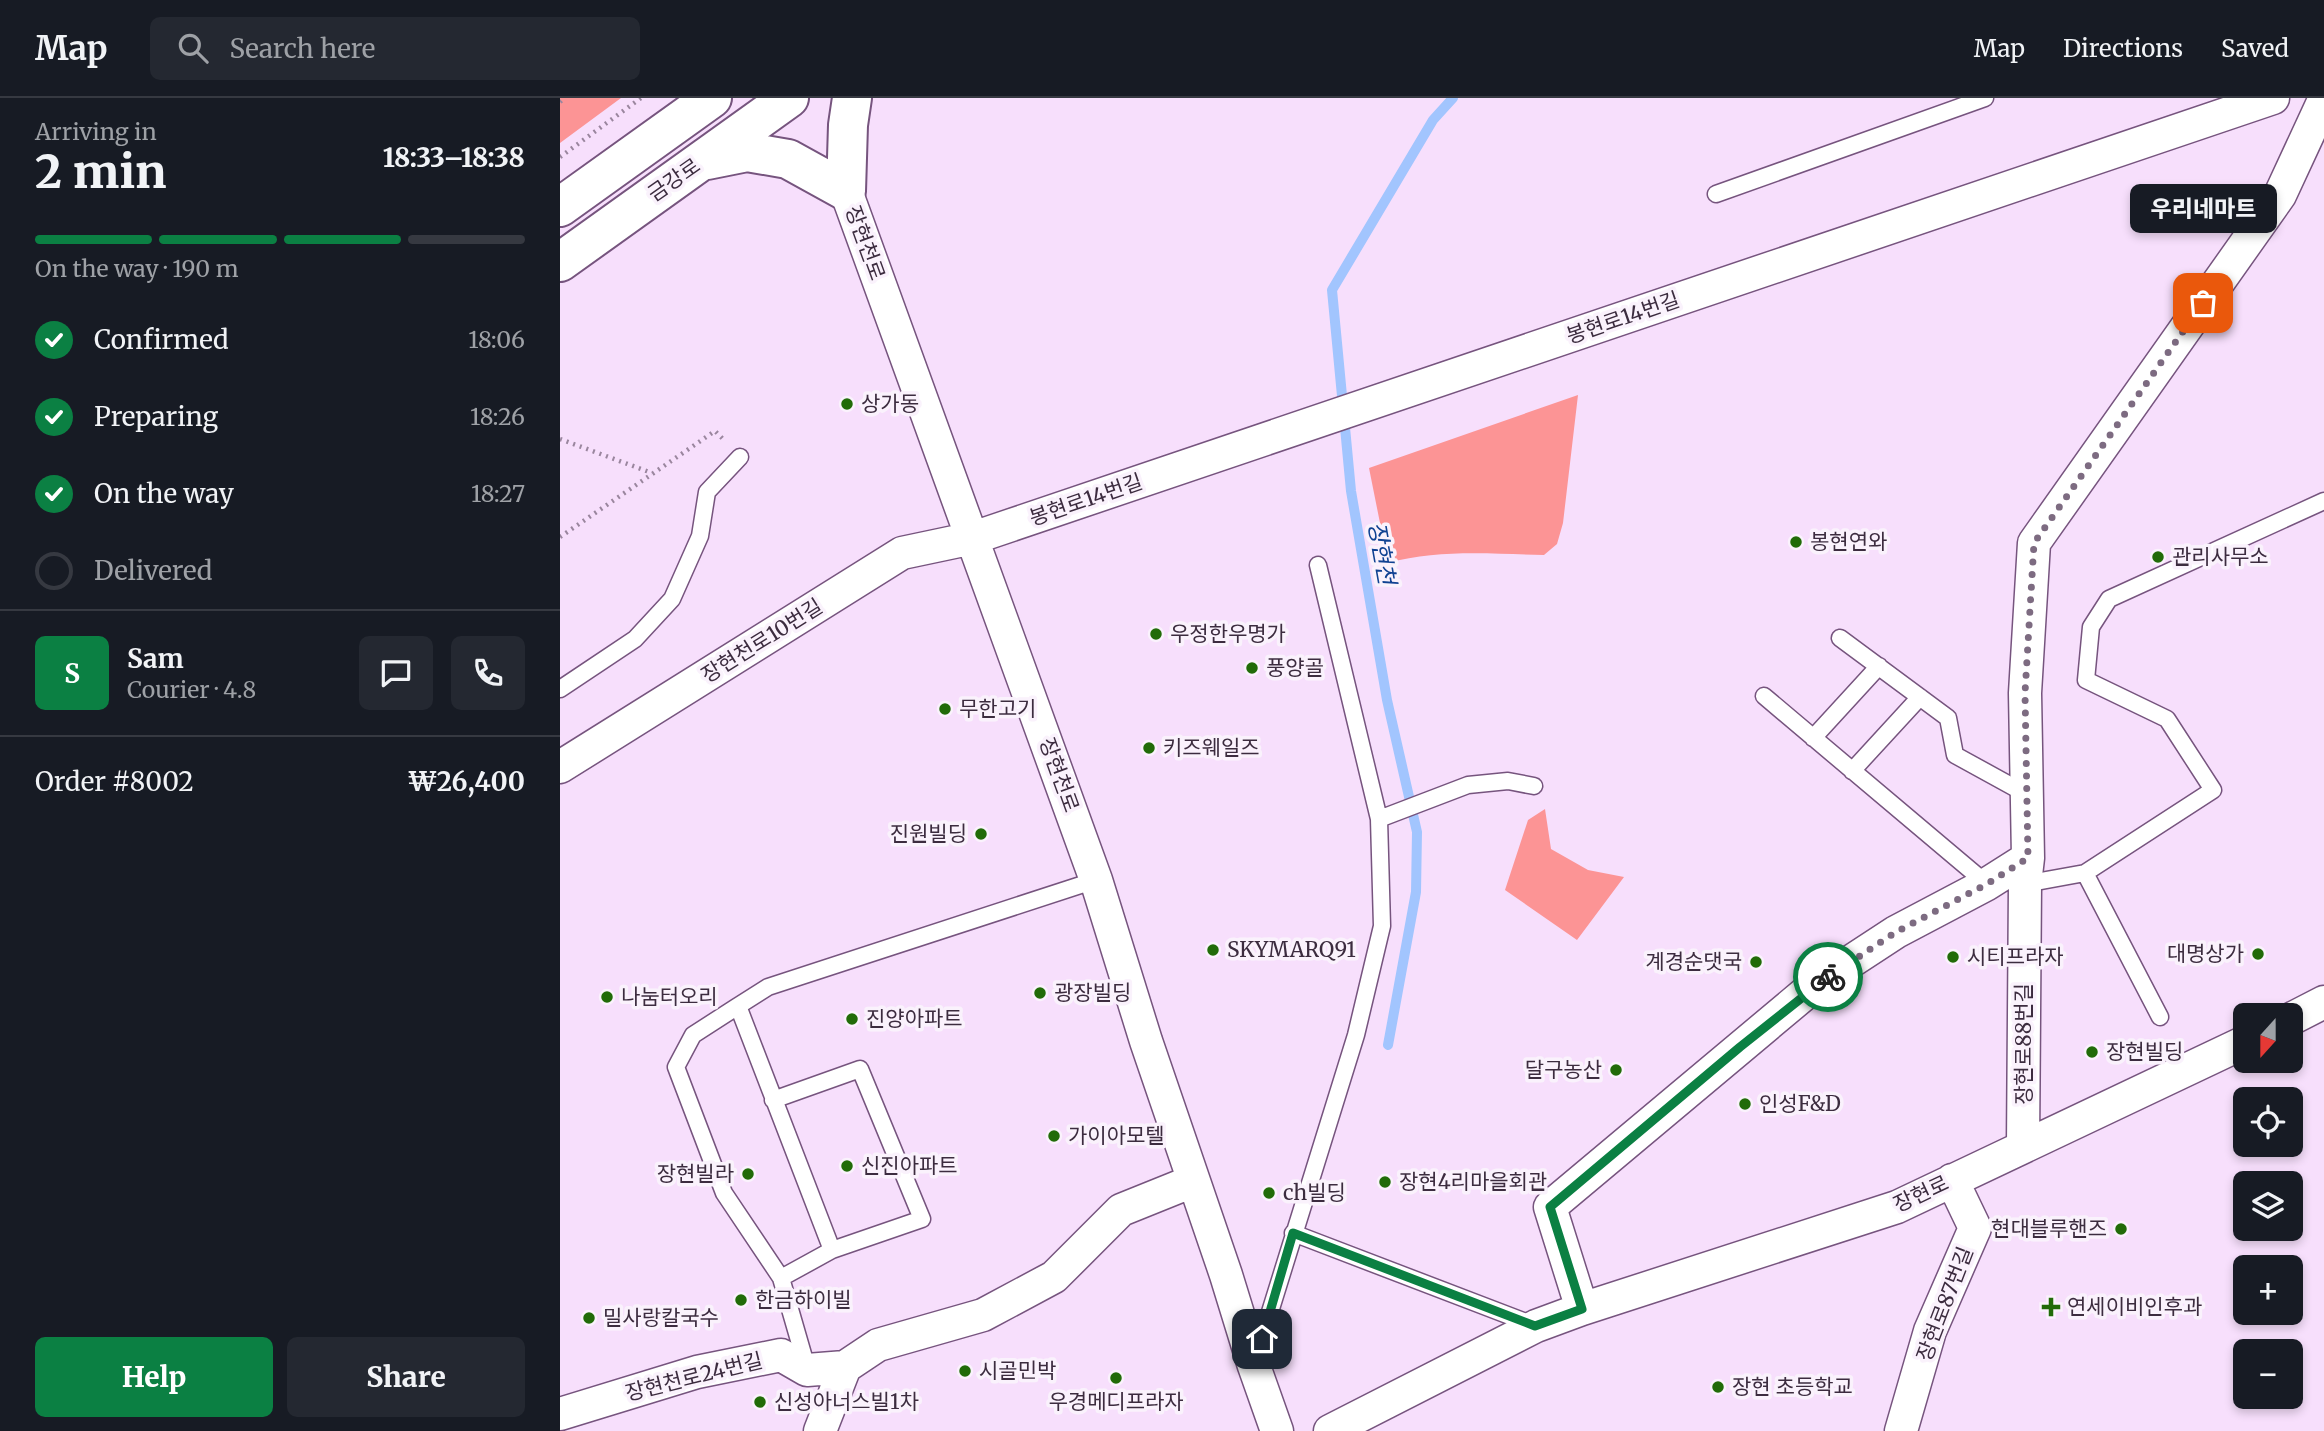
<!DOCTYPE html>
<meta charset="utf-8">
<style>
body{margin:0;font-family:Merriweather,"Noto Sans KR",serif;background:#242831;color:#f1f3f6;height:100vh;display:flex;flex-direction:column;font-size:26px;white-space:nowrap}
*{box-sizing:border-box;margin:0}
p{font-size:23px;color:#9ea1a6}
.icon{flex:none;width:38px;height:38px;fill:none;stroke:currentColor;stroke-width:2;stroke-linecap:round;stroke-linejoin:round}
.map{position:relative;flex:1;overflow:hidden}
.sheet{display:flex;flex-direction:column;background:#171b24;width:560px}
.sheet>*{flex:none}
.needle{width:46px;rotate:201deg}
.controls{position:absolute;left:1673px;top:905px;display:grid;gap:14px}
.controls a{display:grid;place-items:center;width:70px;height:70px;border-radius:10px;background:#171b24;box-shadow:0 4px 10px #0003;font-size:35px}
.pin{position:absolute;display:grid;place-items:center;width:60px;height:60px;color:#fff;margin:-30px;border-radius:14px;box-shadow:0 4px 10px #0006}
.courier{position:absolute;display:grid;place-items:center;width:70px;height:70px;margin:-35px;border:5px solid #0b8043;border-radius:50%;background:#fff;color:#222;box-shadow:0 2px 9px #0007}
.bubble{position:absolute;height:49px;border-radius:10px;background:#171b24;box-shadow:0 4px 10px #0003;font-size:23px;font-weight:800;line-height:49px;text-align:center}
.summary em{font-style:normal;font-weight:800}
.summary div{display:flex;flex-direction:column-reverse}
.summary{display:flex;align-items:center;justify-content:space-between;height:119px;padding:0 35px}
h1{font-size:46px;font-weight:800;line-height:52px}
.bar{display:grid;grid-template-columns:repeat(4,1fr);gap:10px 7px;align-content:center;height:84px;padding:0 35px}
.bar i{height:9px;border-radius:5px;background:#363941}
.bar .current{background:#0b8043}
.bar p{grid-column:span 4}
.line{display:flex;align-items:center;gap:18px;padding:0 35px;border-top:2px solid #363941}
.line div{flex:1}
.round{display:grid;place-items:center;flex:none;width:74px;height:74px;border-radius:10px;background:#242831}
ol{padding:0 35px;list-style:none}
li{display:flex;align-items:center;gap:21px;height:77px}
li p{margin-inline-start:auto}
li .icon{padding:7px;border-radius:50%;background:#0b8043;color:#fff;stroke-width:4}
li:last-child{color:#9ea1a6}
li i{width:38px;height:38px;border:4px solid #363941;border-radius:50%}
.action{display:flex;gap:14px;margin-top:auto;padding:14px 35px}
.action a{flex:1;height:80px;border-radius:10px;background:#0b8043;color:#fff;font-size:28px;font-weight:800;line-height:80px;text-align:center}
.action a+a{background:#242831;color:#f1f3f6}
header{display:flex;align-items:center;gap:42px;box-sizing:border-box;height:98px;padding:0 35px;background:#171b24;border-bottom:2px solid #363941}
header strong{font-size:33px}
nav{display:flex;gap:38px;margin-inline-start:auto;font-size:24px}
.search{width:490px;height:63px;background:#242831;display:flex;align-items:center;gap:18px;box-sizing:border-box;padding:0 24px;border-radius:10px;color:#9ea1a6;font-size:26px}
main{display:flex;flex:1;min-height:0}
.map>svg:first-child{display:block}
</style>
<header>
<strong>Map</strong>
<div class="search"><svg class="icon" aria-label="search" viewBox="0 0 24 24"><circle cx="10" cy="10" r="6"/><path d="M15 15l6 6"/></svg>Search here</div>
<nav><a>Map</a><a>Directions</a><a>Saved</a></nav>
</header>
<main>
<section class="sheet">
<div class="summary"><div><h1>2 min</h1><p>Arriving in</p></div><em>18:33–18:38</em></div>
<div class="bar"><i class="current"></i><i class="current"></i><i class="current"></i><i></i><p>On the way · 190 m</p></div>
<ol>
<li><svg class="icon" aria-label="check" viewBox="0 0 24 24"><path d="M5 12l5 5 9-10"/></svg>Confirmed<p>18:06</p></li>
<li><svg class="icon" aria-label="check" viewBox="0 0 24 24"><path d="M5 12l5 5 9-10"/></svg>Preparing<p>18:26</p></li>
<li><svg class="icon" aria-label="check" viewBox="0 0 24 24"><path d="M5 12l5 5 9-10"/></svg>On the way<p>18:27</p></li>
<li><i></i>Delivered</li>
</ol>
<div class="line" style="height:126px"><b class="round" style="background:#0b8043;color:#fff">S</b><div><b>Sam</b><p>Courier · 4.8</p></div><a class="round"><svg class="icon" aria-label="chat" viewBox="0 0 24 24"><path d="M4 5h16v11H9l-5 4z"/></svg></a><a class="round"><svg class="icon" aria-label="phone" viewBox="0 0 24 24"><path d="M5 4h4l2 5-3 2q2 4 5 5l2-3 5 2v4C11 20 4 13 5 4z"/></svg></a></div>
<div class="line" style="height:91px"><div>Order #8002</div><b>₩26,400</b></div>
<div class="action"><a>Help</a><a>Share</a></div>
</section>
<div class="map">
<svg width="1764" height="1333" viewBox="0 0 1764 1333">
<rect width="100%" height="100%" fill="#f7dffc"/>
<path fill="#fc9495" d="M 0,0 L 61,0 L 0,45 Z
M 1018,297 L 1003,425 L 997,446 L 984,457 C 932,456 878,451 828,465 L 809,370 Z
M 985,711 L 991,751 L 1028,772 L 1064,779 L 1017,842 L 945,792 L 968,722 Z"/>
<g fill="none" stroke-linecap="round" stroke-linejoin="round">
<path stroke="#a2c5fe" stroke-width="10" d="M 828,947 L 856,794 L 857,734 L 827,602 L 791,393 L 772,192 L 873,22 L 893,0"/>
<g stroke="#76547e" stroke-width="19">
<path id="lane" d="M 1156,96 L 1425,0
M 1280,540 L 1388,620 L 1395,657 L 1466,696
M 0,591 L 75,541 L 112,501 L 140,438 L 147,394 L 180,359
M 1204,598 L 1427,786
M 1253,640 L 1319,568
M 1292,673 L 1360,599
M 819,721 L 908,687 L 948,683 L 974,688
M 1525,775 L 1653,692 L 1607,621 L 1526,582 L 1531,529 L 1549,501 L 1764,403
M 1465,786 L 1525,775 L 1600,919
M 178,908 L 133,937 L 116,969 L 164,1095 L 221,1180
M 213,1002 L 300,971 L 362,1121 L 272,1152
M 733,1135 L 976,1228
M 696,1259 L 796,937 L 822,828 L 819,721 L 758,467
M 247,1270 L 221,1180 L 272,1152 L 178,908 L 208,889 L 536,782"/>
</g>
<g stroke="#76547e" stroke-width="35">
<path id="street" d="M 286,93 L 536,782 L 586,943 L 666,1177 L 694,1268 L 717,1333
M 0,669 L 342,455 L 413,440 L 1713,0
M 1731,921 L 1764,904
M 1463,1048 L 1465,786 L 1468,760 L 1465,595 L 1474,445 L 1720,97 L 1764,2
M 1022,1211 L 990,1109 L 1255,887 L 1336,834 L 1427,786 L 1468,760
M 0,1316 L 137,1274 L 221,1257 L 247,1272 L 285,1269 L 318,1247 L 423,1217 L 494,1179 L 561,1112 L 633,1083
M 260,1333 L 285,1269
M 770,1333 L 976,1228 L 1022,1211 L 1337,1109 L 1685,944
M 1341,1333 L 1370,1233 L 1415,1130 L 1392,1082"/>
</g>
<g stroke="#76547e" stroke-width="42">
<path id="secondary" d="M 147,62 L 187,54 L 228,61 L 286,93 L 288,27 L 292,0
M 0,109 L 152,0
M 0,164 L 229,0"/>
</g>
<path stroke="#9a869e" stroke-width="4.5" stroke-dasharray="2 5" stroke-linecap="butt" d="M 0,4 L 4,0
M 0,59 L 81,0
M 0,341 L 92,375
M 0,439 L 155,333 L 165,343"/>
<use href="#lane" stroke="#fff" stroke-width="16"/>
<use href="#street" stroke="#fff" stroke-width="32"/>
<use href="#secondary" stroke="#fff" stroke-width="38"/>
</g>
<g fill="none" stroke-linecap="round" stroke-linejoin="round">
<path stroke="#7d6b81" stroke-width="7" stroke-dasharray="0 12.6" d="M 1268,879 L 1336,834 L 1427,786 L 1468,760 L 1465,595 L 1474,445 L 1643,205"/>
<path stroke="#0b8043" stroke-width="9" d="M 702,1241 L 733,1135 L 975,1228 L 1022,1211 L 990,1109 L 1180,949 L 1268,879"/>
</g>
<g fill="#216b08" stroke="#faf2fc" stroke-width="2.5">
<circle cx="287" cy="306" r="7"/>
<circle cx="1236" cy="444" r="7"/>
<circle cx="1598" cy="459" r="7"/>
<circle cx="596" cy="536" r="7"/>
<circle cx="692" cy="570" r="7"/>
<circle cx="385" cy="611" r="7"/>
<circle cx="589" cy="650" r="7"/>
<circle cx="421" cy="736" r="7"/>
<circle cx="653" cy="852" r="7"/>
<circle cx="1698" cy="856" r="7"/>
<circle cx="1393" cy="859" r="7"/>
<circle cx="1196" cy="864" r="7"/>
<circle cx="480" cy="895" r="7"/>
<circle cx="47" cy="899" r="7"/>
<circle cx="292" cy="921" r="7"/>
<circle cx="1532" cy="954" r="7"/>
<circle cx="1056" cy="972" r="7"/>
<circle cx="1185" cy="1006" r="7"/>
<circle cx="494" cy="1038" r="7"/>
<circle cx="287" cy="1068" r="7"/>
<circle cx="188" cy="1076" r="7"/>
<circle cx="825" cy="1084" r="7"/>
<circle cx="709" cy="1095" r="7"/>
<circle cx="1561" cy="1131" r="7"/>
<circle cx="181" cy="1202" r="7"/>
<path d="M1487.5 1198.5h7v7h7v7h-7v7h-7v-7h-7v-7h7z"/>
<circle cx="29" cy="1220" r="7"/>
<circle cx="405" cy="1273" r="7"/>
<circle cx="556" cy="1280" r="7"/>
<circle cx="1158" cy="1289" r="7"/>
<circle cx="200" cy="1304" r="7"/>
</g>
<g text-anchor="middle" stroke-width="7" stroke-linejoin="round" paint-order="stroke">
<g font-size="21" fill="#3c2c3f" stroke="#faf2fc">
<text transform="translate(114 82) rotate(-35)" y="7">금강로</text>
<text transform="translate(305 145) rotate(70)" y="7">장현천로</text>
<text transform="translate(1063 220) rotate(-19)" y="7">봉현로14번길</text>
<text transform="translate(526 402) rotate(-19)" y="7">봉현로14번길</text>
<text transform="translate(202 543) rotate(-32)" y="7">장현천로10번길</text>
<text transform="translate(499 677) rotate(70)" y="7">장현천로</text>
<text transform="translate(1464 946) rotate(-90)" y="7">장현로88번길</text>
<text transform="translate(1361 1096) rotate(-25)" y="7">장현로</text>
<text transform="translate(1385 1206) rotate(-69)" y="7">장현로87번길</text>
<text transform="translate(134 1279) rotate(-14)" y="7">장현천로24번길</text>
</g>
<g font-size="21" fill="#3c2c3f" stroke="#faf2fc" text-anchor="start">
<text x="301" y="313">상가동</text>
<text x="1250" y="451">봉현연와</text>
<text x="1612" y="466">관리사무소</text>
<text x="610" y="543">우정한우명가</text>
<text x="706" y="577">풍양골</text>
<text x="399" y="618">무한고기</text>
<text x="603" y="657">키즈웨일즈</text>
<text x="407" y="743" text-anchor="end">진원빌딩</text>
<text x="667" y="859">SKYMARQ91</text>
<text x="1684" y="863" text-anchor="end">대명상가</text>
<text x="1407" y="866">시티프라자</text>
<text x="1182" y="871" text-anchor="end">계경순댓국</text>
<text x="494" y="902">광장빌딩</text>
<text x="61" y="906">나눔터오리</text>
<text x="306" y="928">진양아파트</text>
<text x="1546" y="961">장현빌딩</text>
<text x="1042" y="979" text-anchor="end">달구농산</text>
<text x="1199" y="1013">인성F&amp;D</text>
<text x="508" y="1045">가이아모텔</text>
<text x="301" y="1075">신진아파트</text>
<text x="174" y="1083" text-anchor="end">장현빌라</text>
<text x="839" y="1091">장현4리마을회관</text>
<text x="723" y="1102">ch빌딩</text>
<text x="1547" y="1138" text-anchor="end">현대블루핸즈</text>
<text x="195" y="1209">한금하이빌</text>
<text x="1507" y="1216">연세이비인후과</text>
<text x="43" y="1227">밀사랑칼국수</text>
<text x="419" y="1280">시골민박</text>
<text x="1172" y="1296">장현 초등학교</text>
<text x="214" y="1311">신성아너스빌1차</text>
<text x="556" y="1311" text-anchor="middle">우경메디프라자</text>
</g>
<g font-size="23" font-style="italic" fill="#104292" stroke="#faf2fc">
<text transform="translate(822 455) rotate(80)" y="8">장현천</text>
</g>
</g>
</svg>
<div class="controls">
<a><svg class="needle" viewBox="-14 -14 28 28"><path d="M0-13l5 13h-10z" fill="#e53935"/><path d="M0 13l5-13h-10z" fill="#9ea1a6"/></svg></a>
<a><svg class="icon" aria-label="locate" viewBox="0 0 24 24"><circle cx="12" cy="12" r="6"/><path d="M12 2v4M12 18v4M2 12h4M18 12h4"/></svg></a>
<a><svg class="icon" aria-label="layers" viewBox="0 0 24 24"><path d="M12 4l9 5-9 5-9-5zM3 14l9 5 9-5"/></svg></a>
<a>+</a>
<a>−</a>
</div>
<div class="pin" style="left:1643px;top:205px;background:#ea580c"><svg class="icon" aria-label="bag" viewBox="0 0 24 24"><path d="M5 8h14l-1 12H6zM9 8a3 3 0 0 1 6 0"/></svg></div>
<div class="pin" style="left:702px;top:1241px;background:#1f2937"><svg class="icon" aria-label="home" viewBox="0 0 24 24"><path d="M3 11l9-7 9 7M6 9v11h12V9"/></svg></div>
<div class="courier" style="left:1268px;top:879px"><svg class="icon" aria-label="bike" viewBox="0 0 24 24"><circle cx="6" cy="16" r="4"/><circle cx="18" cy="16" r="4"/><path d="M6 16l4-8h5l3 8M10 8l3 8H6M13 5h3"/></svg></div>
<div class="bubble" style="left:1570px;top:86px;width:147px">우리네마트</div>
</div>
</main>
